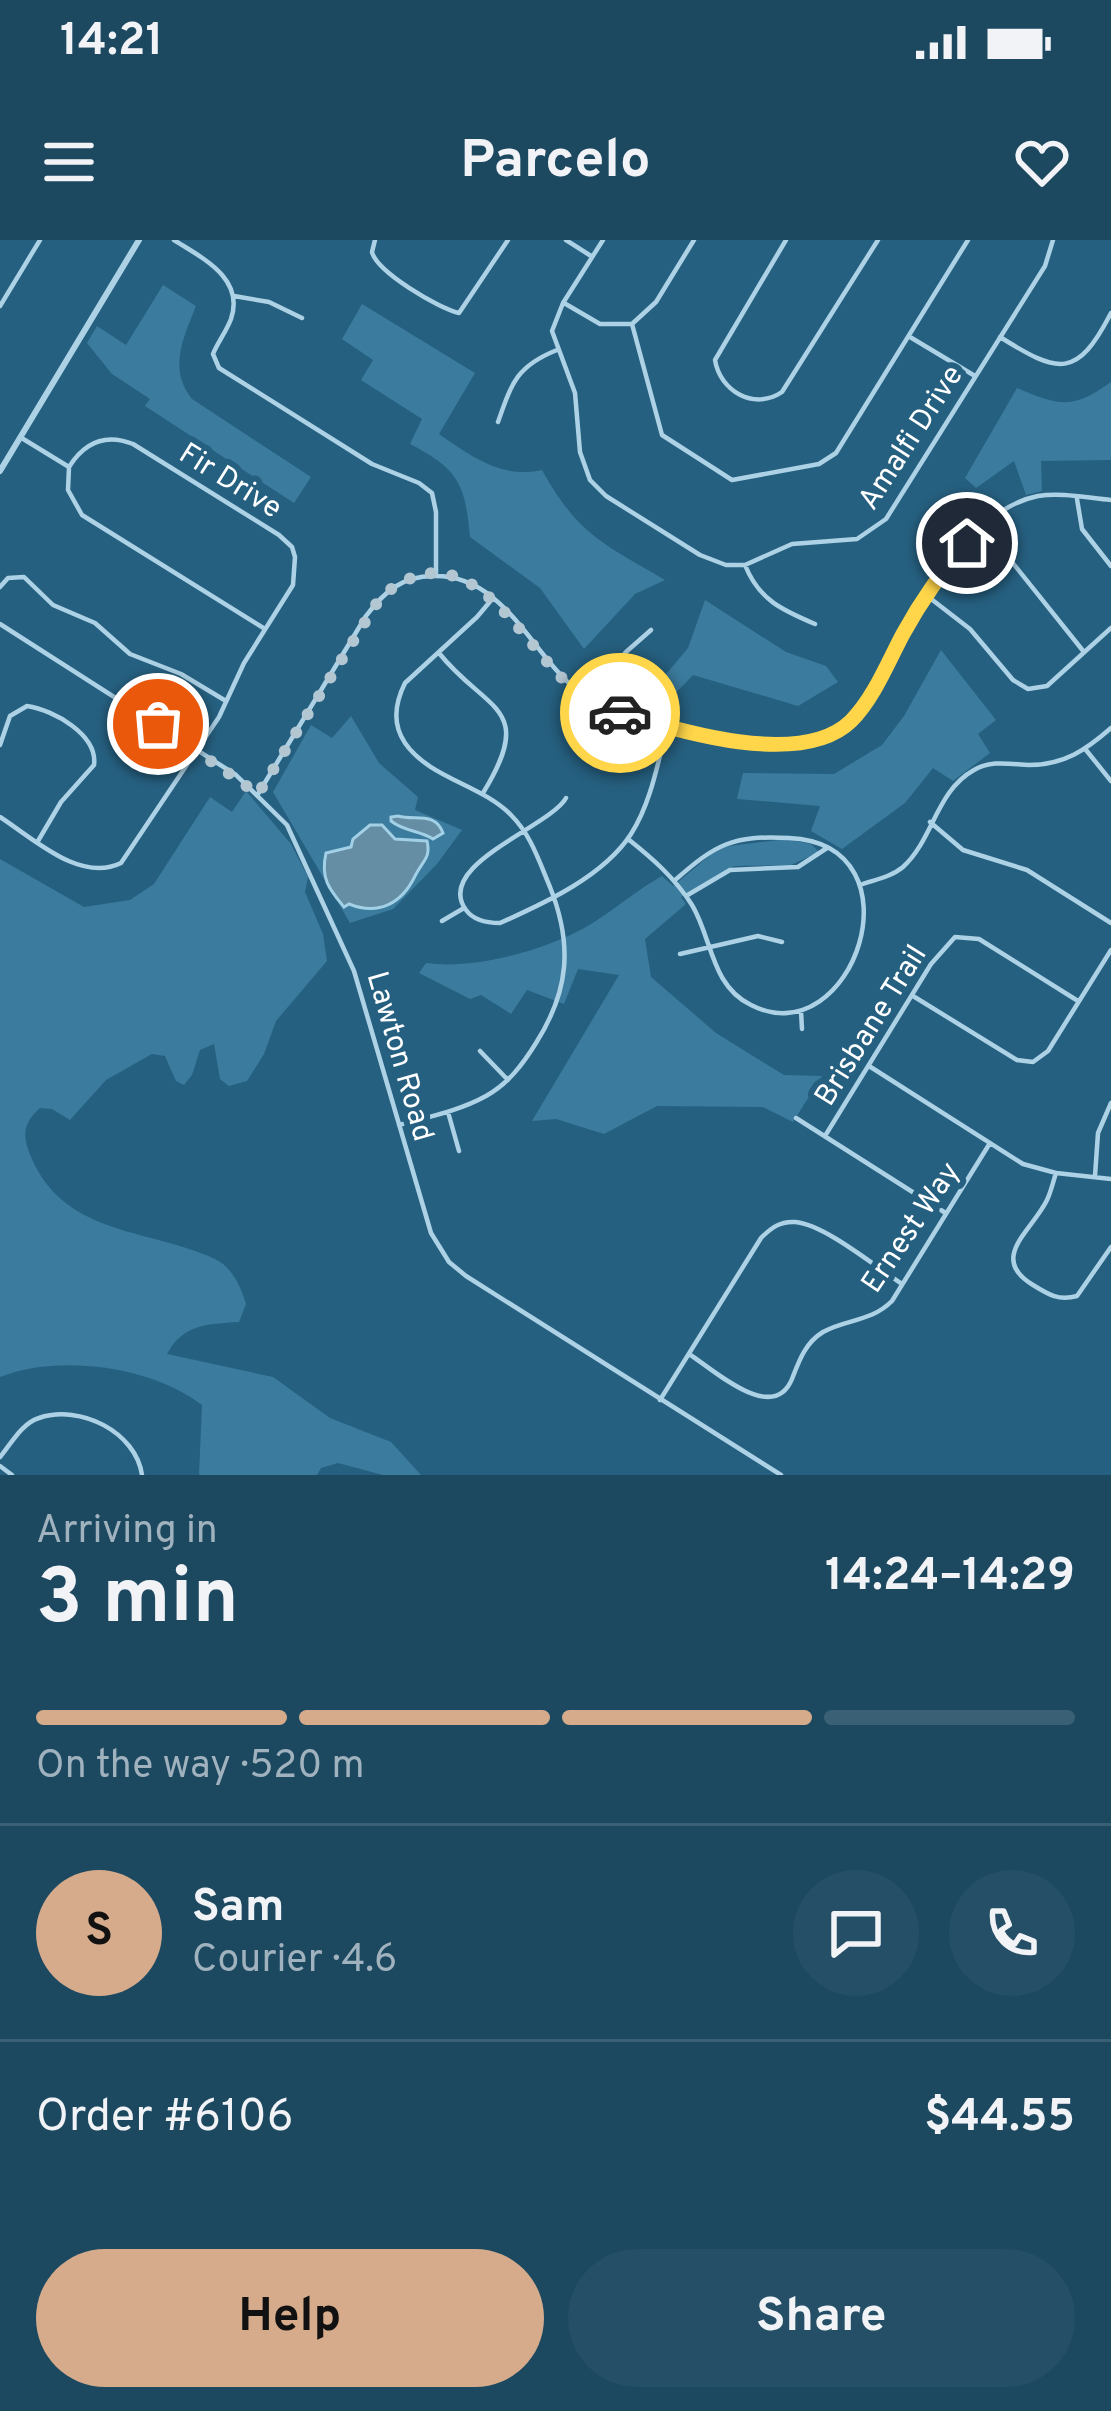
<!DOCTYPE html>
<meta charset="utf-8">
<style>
body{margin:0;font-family:Overpass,sans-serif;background:#254f66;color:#f1f3f6;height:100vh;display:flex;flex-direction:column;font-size:45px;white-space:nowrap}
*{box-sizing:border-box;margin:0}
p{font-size:39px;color:#a0b2bd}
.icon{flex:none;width:66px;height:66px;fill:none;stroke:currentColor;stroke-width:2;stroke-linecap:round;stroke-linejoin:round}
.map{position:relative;height:1235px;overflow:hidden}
.drawer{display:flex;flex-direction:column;background:#1c4860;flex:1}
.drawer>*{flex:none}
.pin{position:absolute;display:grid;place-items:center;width:102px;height:102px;color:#fff;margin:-51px;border:6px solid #fff;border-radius:50%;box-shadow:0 3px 12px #0007}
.courier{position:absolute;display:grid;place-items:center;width:120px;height:120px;margin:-60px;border:9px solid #ffd54a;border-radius:50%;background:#fff;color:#222;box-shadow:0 3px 15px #0007}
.headline em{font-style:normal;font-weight:700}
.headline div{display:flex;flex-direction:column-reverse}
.headline{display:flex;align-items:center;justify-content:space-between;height:204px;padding:0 36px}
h1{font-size:78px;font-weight:700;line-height:90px}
.bar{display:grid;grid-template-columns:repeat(4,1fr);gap:18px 12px;align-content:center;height:144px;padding:0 36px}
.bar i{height:15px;border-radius:9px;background:#3a6075}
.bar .active{background:#d6ab8b}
.bar p{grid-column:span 4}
.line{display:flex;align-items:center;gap:30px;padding:0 36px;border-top:3px solid #3a6075}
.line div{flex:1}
.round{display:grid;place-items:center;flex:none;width:126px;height:126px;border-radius:63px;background:#254f66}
.button{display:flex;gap:24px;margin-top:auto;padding:24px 36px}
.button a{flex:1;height:138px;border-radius:72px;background:#d6ab8b;color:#111;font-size:48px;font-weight:700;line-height:138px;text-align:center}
.button a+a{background:#254f66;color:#f1f3f6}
.status{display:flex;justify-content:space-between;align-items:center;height:84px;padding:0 60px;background:#1c4860;direction:ltr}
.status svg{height:33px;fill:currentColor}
header{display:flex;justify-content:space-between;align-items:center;height:156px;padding:0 36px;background:#1c4860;font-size:54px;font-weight:700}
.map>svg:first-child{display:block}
</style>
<div class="status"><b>14:21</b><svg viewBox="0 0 49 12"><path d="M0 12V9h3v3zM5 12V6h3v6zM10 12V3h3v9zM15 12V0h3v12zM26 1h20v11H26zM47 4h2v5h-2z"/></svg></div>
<header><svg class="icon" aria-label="menu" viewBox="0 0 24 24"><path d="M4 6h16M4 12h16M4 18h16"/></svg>Parcelo<svg class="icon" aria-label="heart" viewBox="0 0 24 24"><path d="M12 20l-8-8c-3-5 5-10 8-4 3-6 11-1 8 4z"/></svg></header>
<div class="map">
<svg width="1111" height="1235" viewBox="0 0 1111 1235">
<rect width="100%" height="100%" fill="#266080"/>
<path fill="#3b7b9d" d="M 163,45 L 196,66 C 183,99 168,129 192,159 L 311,237 L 294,263 L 145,166 L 150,159 L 112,134 L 87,103 L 97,86 L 126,105 Z
M 362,64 L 475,133 L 439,194 C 472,217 502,239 542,230 C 578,295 604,304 665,340 L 635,354 L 584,409 L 540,348 L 470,297 C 465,243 459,230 410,204 L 422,179 L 361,140 L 373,120 L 342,99 Z
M 1111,142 L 1111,220 L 1041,221 L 1042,251 L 1026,255 L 1014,221 L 976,248 L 965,238 L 1017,148 C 1060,166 1072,170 1111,142 Z
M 705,360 L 786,412 L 826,426 L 838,442 L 798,466 L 693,435 L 670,459 L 657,445 L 688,408 Z
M 941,410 L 996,480 L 978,494 L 990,513 L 953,541 L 933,528 L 905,563 L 842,609 L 811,591 L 820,566 L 737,559 L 743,533 L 834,534 L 882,505 L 904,476 Z
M 351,476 L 379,523 L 418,557 L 415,570 L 462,590 L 437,624 L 393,669 L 350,683 L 273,552 L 311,485 L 332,498 Z
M 246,551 L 291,604 L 308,637 L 305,652 L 323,694 L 327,721 L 276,781 L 264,814 L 247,841 L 229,846 L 220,839 L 214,804 L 200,810 L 192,835 L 184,845 L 176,841 L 165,816 L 152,814 L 106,840 L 70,880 L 52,869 L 40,868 C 26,881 22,891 28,909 C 59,997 146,987 215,1019 C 232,1027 241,1047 246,1064 L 239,1082 C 207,1084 183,1084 167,1114 L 273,1137 L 330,1178 L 391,1202 L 421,1235 L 383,1235 L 338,1223 L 321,1228 L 317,1235 L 199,1235 L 202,1165 C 150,1126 60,1114 0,1137 L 0,619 L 84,667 L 130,660 L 154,644 L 210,557 L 232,572 Z
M 786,599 L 811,604 L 819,612 L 791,625 L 734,626 L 681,657 L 686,664 L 645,699 L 651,737 L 716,793 L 784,835 L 822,836 L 793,882 L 763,867 L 657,866 L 604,894 L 556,879 L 532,881 L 619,735 L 578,729 L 564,764 L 527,750 L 511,774 L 481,755 L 470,759 L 419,733 L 426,723 C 475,730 548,710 591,684 C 615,669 637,650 662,636 L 673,646 L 720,607 Z"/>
<path fill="#658da3" stroke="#a2d0e6" stroke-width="3" d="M 398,576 C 415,581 435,571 443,593 L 433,599 C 419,590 405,592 391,581 L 391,577 Z
M 370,585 L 382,585 L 395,599 L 427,601 C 431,618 423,620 415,636 C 402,663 379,676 349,664 L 344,667 C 330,650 320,639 326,613 L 351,607 L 353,599 Z"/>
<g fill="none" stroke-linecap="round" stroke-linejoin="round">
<path stroke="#add2e6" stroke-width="4.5" d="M 174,0 C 202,18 245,38 231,79 C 226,92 218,102 213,114 L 219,128 L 372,224 L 419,243 L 432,253 L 436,272 L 436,333
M 375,0 L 372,12 C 377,32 438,68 459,73 L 508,0
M 566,0 L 591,16
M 603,0 L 563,63 L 552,91 L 575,153 L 580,212 L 590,240 L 606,256 L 700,315 L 726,325 L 745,325 L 792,304 L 857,299 L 886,279 L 1045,26 L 1053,0
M 786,0 L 715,120 C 720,151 754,171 782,152 L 878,0
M 234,56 L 269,62 L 302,78
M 564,63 L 600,84 L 632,84 L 656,62 L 694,0
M 0,66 L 40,0
M 632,84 L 662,195 L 732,240 L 819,224 L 836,213 L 968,0
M 910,97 L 975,136
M 1000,97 C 1059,134 1077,139 1111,73
M 498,182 C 512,142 517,126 557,110
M 20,197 L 69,227
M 69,227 L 68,250 L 82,275 L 265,389
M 1077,259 L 1082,289 L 1111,326
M 984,287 L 1084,412
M 745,325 C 759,360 782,370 815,384
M 0,347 L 8,338 L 24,337 L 53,365 L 95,383 L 130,414 L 181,434 L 226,461
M 926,355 L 970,389 L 1013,440 L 1028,449 L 1047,446 L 1111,388
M 0,384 L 236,535 L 287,585 L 354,731 L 431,993 L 449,1022 L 466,1036 L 781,1235
M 439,413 C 486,472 537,465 483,553
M 588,458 L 626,412 L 651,390
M 0,505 L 10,476 L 27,466 C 54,470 98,495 94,525 L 61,562 L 38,601
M 1086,510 L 1111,541
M 258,554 L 366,376 C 384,352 402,336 433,336 C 508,334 533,422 586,457 C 632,487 700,497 753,502 C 776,504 804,507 826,497 C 860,482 875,445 893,413 C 922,359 972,269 1038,256 C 1061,252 1088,258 1111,260
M 566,558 C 550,587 433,625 466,670 C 474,681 487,683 500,683 C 545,663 604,636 631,594 C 651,563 658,522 667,487
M 0,577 C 34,599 80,643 121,623 L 219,477 L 244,423 L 293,345 L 295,317 L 292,307 L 279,295 L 133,204 C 105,193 84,203 69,227
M 930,582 L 963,610 L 1027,630 L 1111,683
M 628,599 C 652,618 675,638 692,665 C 712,698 711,746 751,765 C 853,817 925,604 789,598 C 732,595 716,604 674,641
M 860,645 C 874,640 891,637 903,627 C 933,600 936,551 974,530 C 991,520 1009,524 1029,525 C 1064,525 1086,510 1111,488
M 686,656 L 730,630 L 798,627 L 827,608
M 442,681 L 464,668
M 680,714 L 758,696 L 782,702
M 913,756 L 1017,820 L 1033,822 L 1048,811 L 1111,710
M 801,771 L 802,789
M 480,811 L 508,840
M 869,826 L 1023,924 L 1056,933 L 1111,939
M 448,872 L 459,911
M 796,878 L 944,972
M 399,885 C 428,877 459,871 486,856 C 508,844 523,824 536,803 C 569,751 573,705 550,647 C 539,621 531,595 511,575 C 482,545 429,538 405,503 C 392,484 395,463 405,443 L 477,377 L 493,358
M 825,896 L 931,724 L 955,697 L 979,699 L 1078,761
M 1056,933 C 1053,942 1051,952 1047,960 C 1032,991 988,1018 1033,1045 C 1049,1055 1059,1061 1077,1056 L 1111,1007
M 1095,936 L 1098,893 L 1111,863
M 689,1114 C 714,1130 773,1185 792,1139 C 799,1121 805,1103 823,1092 C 846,1079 871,1082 892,1061 L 990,903
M 660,1160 L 761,998 C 771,988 780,981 795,982 C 824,984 876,1027 902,1044
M 0,1217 C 11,1204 22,1183 39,1178 C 80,1164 136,1192 142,1235
M 0,1226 L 12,1235"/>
<path stroke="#add2e6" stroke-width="6" d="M 0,231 L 139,0"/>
</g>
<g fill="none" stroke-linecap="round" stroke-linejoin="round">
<path stroke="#b3c7d3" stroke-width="12" stroke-dasharray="0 21.6" d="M 158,484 L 258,554 L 380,358 C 463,285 514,391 564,440 C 580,456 600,464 620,473"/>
<path stroke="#ffd54a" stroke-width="15" d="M 620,473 C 678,491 802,529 851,481 C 874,458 888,422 903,394 C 921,361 942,331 967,303"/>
</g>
<g text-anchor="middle" stroke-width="12" stroke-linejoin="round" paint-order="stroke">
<g font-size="30" fill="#fff" stroke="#266080">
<text transform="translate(910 197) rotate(-57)" y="10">Amalfi Drive</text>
<text transform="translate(231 240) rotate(32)" y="10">Fir Drive</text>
<text transform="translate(870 785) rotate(-58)" y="10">Brisbane Trail</text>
<text transform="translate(401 816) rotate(74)" y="10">Lawton Road</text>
<text transform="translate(910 987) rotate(-56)" y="10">Ernest Way</text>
</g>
</g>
</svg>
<div class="pin" style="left:158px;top:484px;background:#ea580c"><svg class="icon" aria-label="bag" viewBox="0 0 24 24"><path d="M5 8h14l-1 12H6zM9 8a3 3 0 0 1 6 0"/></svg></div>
<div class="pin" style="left:967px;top:303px;background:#1f2937"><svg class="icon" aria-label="home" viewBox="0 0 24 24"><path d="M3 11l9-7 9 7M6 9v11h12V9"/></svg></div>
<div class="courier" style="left:620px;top:473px"><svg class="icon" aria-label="car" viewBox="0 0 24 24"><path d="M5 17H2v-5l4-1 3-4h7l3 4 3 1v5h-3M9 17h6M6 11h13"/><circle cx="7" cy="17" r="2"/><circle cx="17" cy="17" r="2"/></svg></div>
</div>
<section class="drawer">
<div class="headline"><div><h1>3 min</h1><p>Arriving in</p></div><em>14:24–14:29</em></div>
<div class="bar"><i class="active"></i><i class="active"></i><i class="active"></i><i></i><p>On the way · 520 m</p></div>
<div class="line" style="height:216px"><b class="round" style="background:#d6ab8b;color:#111">S</b><div><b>Sam</b><p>Courier · 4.6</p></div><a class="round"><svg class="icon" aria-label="chat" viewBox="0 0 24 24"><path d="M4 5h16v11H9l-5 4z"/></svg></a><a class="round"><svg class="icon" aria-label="phone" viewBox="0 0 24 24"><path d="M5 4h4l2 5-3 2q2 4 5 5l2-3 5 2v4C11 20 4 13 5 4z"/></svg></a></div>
<div class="line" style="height:156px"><div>Order #6106</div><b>$44.55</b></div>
<div class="button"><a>Help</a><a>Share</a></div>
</section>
